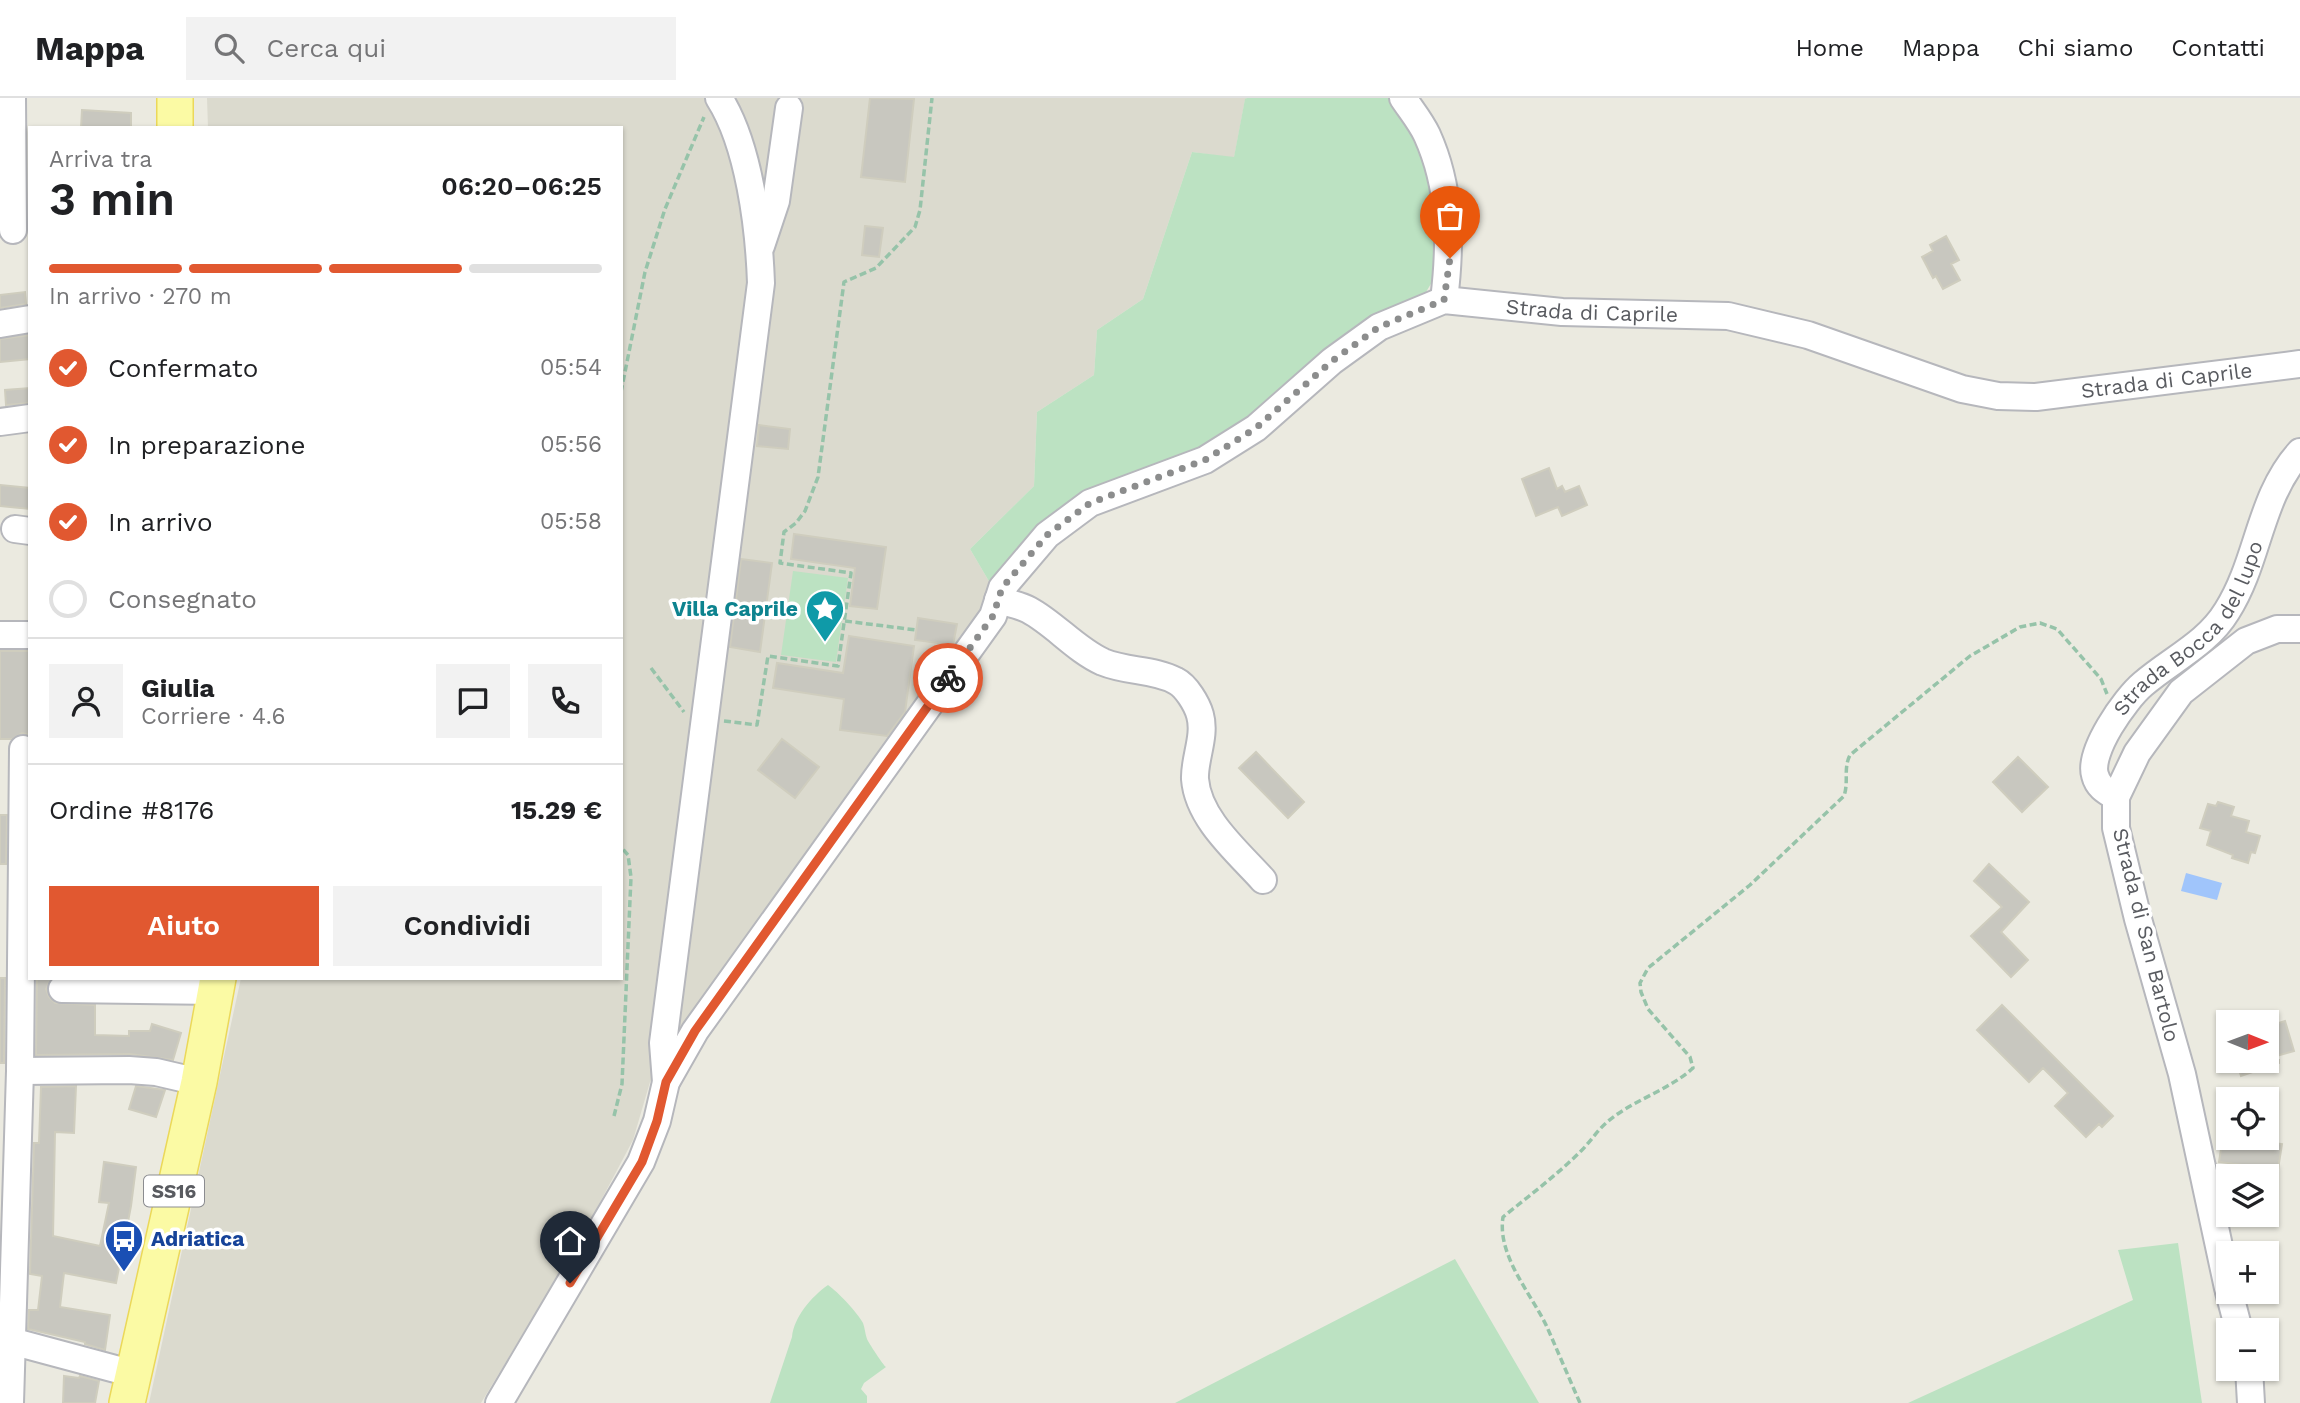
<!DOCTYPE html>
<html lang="it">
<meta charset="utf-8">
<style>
body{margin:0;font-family:"Work Sans",sans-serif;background:#f2f2f2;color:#202124;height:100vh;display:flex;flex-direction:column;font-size:26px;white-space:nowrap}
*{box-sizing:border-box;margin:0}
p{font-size:23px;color:#757577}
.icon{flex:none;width:38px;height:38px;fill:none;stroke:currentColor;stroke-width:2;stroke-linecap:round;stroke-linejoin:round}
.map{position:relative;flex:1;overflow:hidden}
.panel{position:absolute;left:28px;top:28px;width:595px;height:854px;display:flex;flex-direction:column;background:#fff;border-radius:0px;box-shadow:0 2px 5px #0004}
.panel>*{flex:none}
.needle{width:46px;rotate:91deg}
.controls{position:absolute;left:2216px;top:912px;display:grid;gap:14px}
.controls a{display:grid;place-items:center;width:63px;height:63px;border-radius:0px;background:#fff;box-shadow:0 2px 5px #0004;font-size:35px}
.pin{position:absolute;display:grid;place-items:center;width:60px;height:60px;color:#fff;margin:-72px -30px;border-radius:50% 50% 50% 0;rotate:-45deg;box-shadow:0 0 7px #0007}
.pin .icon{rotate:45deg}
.courier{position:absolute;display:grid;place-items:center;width:70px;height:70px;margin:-35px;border:5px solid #e15830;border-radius:50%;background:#fff;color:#222;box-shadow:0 2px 9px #0007}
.overview em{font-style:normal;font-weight:600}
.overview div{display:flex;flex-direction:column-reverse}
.overview{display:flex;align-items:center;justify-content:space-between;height:119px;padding:0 21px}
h1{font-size:46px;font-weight:600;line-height:52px}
.bar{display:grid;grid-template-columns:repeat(4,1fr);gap:10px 7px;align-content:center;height:84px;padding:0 21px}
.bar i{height:9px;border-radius:5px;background:#e0e0e0}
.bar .active{background:#e15830}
.bar p{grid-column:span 4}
.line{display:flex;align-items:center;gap:18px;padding:0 21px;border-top:2px solid #e0e0e0}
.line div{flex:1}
.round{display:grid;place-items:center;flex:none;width:74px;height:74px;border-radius:0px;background:#f2f2f2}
ol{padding:0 21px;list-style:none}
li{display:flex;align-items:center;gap:21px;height:77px}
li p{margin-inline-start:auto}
li .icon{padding:7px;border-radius:50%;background:#e15830;color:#fff;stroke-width:4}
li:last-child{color:#757577}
li i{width:38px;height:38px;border:4px solid #e0e0e0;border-radius:50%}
.cta{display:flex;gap:14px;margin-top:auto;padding:14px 21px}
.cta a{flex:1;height:80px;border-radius:0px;background:#e15830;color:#fff;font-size:28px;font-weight:600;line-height:80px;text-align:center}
.cta a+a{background:#f2f2f2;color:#202124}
header{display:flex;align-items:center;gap:42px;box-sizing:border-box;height:98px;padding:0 35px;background:#fff;border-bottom:2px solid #e0e0e0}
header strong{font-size:33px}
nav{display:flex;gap:38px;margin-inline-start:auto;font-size:24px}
.search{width:490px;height:63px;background:#f2f2f2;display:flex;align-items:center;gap:18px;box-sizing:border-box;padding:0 24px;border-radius:0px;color:#757577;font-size:26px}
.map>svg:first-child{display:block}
</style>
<header>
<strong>Mappa</strong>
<div class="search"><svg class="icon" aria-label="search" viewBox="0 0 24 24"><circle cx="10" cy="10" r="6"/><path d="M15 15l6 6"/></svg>Cerca qui</div>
<nav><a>Home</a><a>Mappa</a><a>Chi siamo</a><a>Contatti</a></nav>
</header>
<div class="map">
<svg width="2300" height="1305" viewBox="0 0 2300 1305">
<rect width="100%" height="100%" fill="#ebeae0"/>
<path fill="#dbdace" d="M 207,0 L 1247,0 L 1245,2 L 1234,60 L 1192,54 L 1143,201 L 1097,232 L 1094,277 L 1037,314 L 1034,388 L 970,451 L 990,485 L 983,517 L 895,645 L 650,984 L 633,1042 L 580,1142 L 481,1305 L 149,1305 L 241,880 L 621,880 L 621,30 L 208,30 Z"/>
<path fill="#bce2c2" d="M 1247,0 L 1390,0 L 1409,31 L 1429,71 L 1436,100 L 1435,179 L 1423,199 L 1240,329 L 1197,354 L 1138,375 L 990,485 L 970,451 L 1034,388 L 1037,314 L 1094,277 L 1097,232 L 1143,201 L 1192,54 L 1234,59 L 1245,1 Z
M 793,473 L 848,480 L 836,564 L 781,557 Z
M 2178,1145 L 2202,1305 L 1908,1305 L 2133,1202 L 2118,1152 Z
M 1455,1161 L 1539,1305 L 1175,1305 Z
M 828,1187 C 838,1194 857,1214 863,1225 C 865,1230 865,1236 867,1241 C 868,1244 884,1268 886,1269 L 864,1285 L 861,1291 L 867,1298 L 867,1305 L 770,1305 L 792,1239 C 794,1219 811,1199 828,1187 Z"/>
<path fill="#a0c5fb" d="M 2186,775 L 2222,785 L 2217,802 L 2181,793 Z"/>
<path fill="#c8c7bf" stroke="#cfcdbe" stroke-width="2" d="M 870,0 L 914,1 L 905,84 L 861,79 Z
M 82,12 L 131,15 L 131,30 L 81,30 Z
M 865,128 L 883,130 L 879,159 L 862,157 Z
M 1946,138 L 1959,162 L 1951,166 L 1960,182 L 1943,191 L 1936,178 L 1933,180 L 1922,159 L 1933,153 L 1930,147 Z
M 25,194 L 26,206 L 0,210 L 0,197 Z
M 30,237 L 30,261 L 0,264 L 0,241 Z
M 30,290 L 30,305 L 6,307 L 5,292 Z
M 759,327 L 790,331 L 788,351 L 757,348 Z
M 1549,370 L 1557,391 L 1562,388 L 1565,394 L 1579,388 L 1587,407 L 1562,418 L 1558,409 L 1536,418 L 1522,381 Z
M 0,387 L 30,390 L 30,411 L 0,408 Z
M 794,436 L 886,449 L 877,511 L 850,508 L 855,470 L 791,461 Z
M 741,461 L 772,465 L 760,554 L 730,549 Z
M 918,520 L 957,526 L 953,547 L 915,542 Z
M 849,538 L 914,548 L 905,614 L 887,638 L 840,632 L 844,601 L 773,590 L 777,565 L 843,575 Z
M 0,553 L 30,553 L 30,637 L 22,635 L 12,641 L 0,641 Z
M 782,641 L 819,669 L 795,700 L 758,672 Z
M 1256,654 L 1304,704 L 1288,720 L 1239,670 Z
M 2018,659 L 2048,689 L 2022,714 L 1993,684 Z
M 2218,704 L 2234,709 L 2231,718 L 2249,723 L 2246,734 L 2260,738 L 2255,755 L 2251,754 L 2248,765 L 2232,760 L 2233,757 L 2207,747 L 2211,733 L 2200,730 L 2208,706 L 2216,708 Z
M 0,717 L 7,717 L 6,766 L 0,766 Z
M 1989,766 L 2029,804 L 2001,834 L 2028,862 L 2011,879 L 1971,838 L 2002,809 L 1974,783 Z
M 0,880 L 5,880 L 4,965 L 0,965 Z
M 37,880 L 51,880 L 46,891 L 49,899 L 55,905 L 95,907 L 95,937 L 129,938 L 129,933 L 150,933 L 152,926 L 181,935 L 173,962 L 130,956 L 36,957 Z
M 2002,907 L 2113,1018 L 2102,1029 L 2099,1026 L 2086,1039 L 2055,1008 L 2068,995 L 2043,970 L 2029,984 L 1977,932 Z
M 2285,923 L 2294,953 L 2266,961 L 2266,929 Z
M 2236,962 L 2279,962 L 2279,965 L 2241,978 Z
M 76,988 L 74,1035 L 55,1034 L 53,1138 L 100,1148 L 109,1105 L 99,1104 L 104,1064 L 136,1069 L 131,1108 L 116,1185 L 64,1175 L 60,1209 L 110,1217 L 105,1252 L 85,1246 L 85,1244 L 28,1231 L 29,1212 L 38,1212 L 42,1178 L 30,1176 L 34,1045 L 39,1045 L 41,989 Z
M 136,988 L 165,992 L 156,1019 L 129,1011 Z
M 2251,1042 L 2282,1046 L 2277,1078 L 2242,1078 L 2244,1067 L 2219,1064 L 2222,1045 L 2250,1049 Z
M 64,1278 L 79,1280 L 80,1278 L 99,1283 L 95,1305 L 63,1305 Z"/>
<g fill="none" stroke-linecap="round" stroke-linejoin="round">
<g stroke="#b6b7bc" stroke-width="30">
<g id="minor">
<path d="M 12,0 L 13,132"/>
<path d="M 1403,0 C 1411,12 1421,24 1427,37 C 1451,90 1451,146 1444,202"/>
<path d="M 761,148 L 776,103 L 789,10"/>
<path d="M 0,226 L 30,221"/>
<path d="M 0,324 L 30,320"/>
<path d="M 15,431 L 30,433"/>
<path d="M 998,502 C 1008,505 1020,507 1029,512 C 1055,526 1076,552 1103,564 C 1127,574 1154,571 1176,583 C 1186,588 1197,606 1200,617 C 1206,638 1194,661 1195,681 C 1198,721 1238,754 1263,782"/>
<path d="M 0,537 L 30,537"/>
<path id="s1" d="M 2116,699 C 2106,693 2098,689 2095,677 C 2088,654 2125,601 2143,586 C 2172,561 2207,546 2227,513 C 2259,463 2259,399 2300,354"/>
<path d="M 62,891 L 217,893"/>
<path d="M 20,973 L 129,972 L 156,974 L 199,984"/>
<path d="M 666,984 L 663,945 L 761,185 C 759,129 749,47 719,0"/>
<path d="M 2228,1190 L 2182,976 L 2138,821 L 2116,730 L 2116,699 L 2137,655 L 2181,594 L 2246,543 L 2277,531 L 2300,531"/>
<path d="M 2229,1194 L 2239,1232"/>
<path d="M 11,1243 L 134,1276"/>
<path d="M 2249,1270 L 2251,1305"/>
<path d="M 10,1305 L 20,973 L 23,651"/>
<path id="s2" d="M 499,1305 L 641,1064 L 657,1023 L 666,984 L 695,933 L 993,518 L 1002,490 L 1047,437 L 1090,405 L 1205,362 L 1256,330 L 1332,263 L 1379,229 L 1444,202 L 1562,214 L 1728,218 L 1808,237 L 1962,291 L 1998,298 L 2036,299 L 2300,266"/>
</g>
</g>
<g stroke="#ebd859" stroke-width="38">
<path id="major" d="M 175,0 L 175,30
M 127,1305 L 199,984 L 218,880"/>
</g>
<path stroke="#96c3a9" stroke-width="3.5" stroke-dasharray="7 3.5" stroke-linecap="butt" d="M 621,294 L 645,174 L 665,111 L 704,19
M 845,523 L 916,532
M 651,570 L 684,614
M 724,623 L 757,627 L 768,558 L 838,568 L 851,475 L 780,465 L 784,434 L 796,425 L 805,413 L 818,379 L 844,184 L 876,170 L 915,129 L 920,112 L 932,0
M 614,1018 L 622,986 L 631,779 L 628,757 L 621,749
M 1580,1305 C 1569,1280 1558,1254 1547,1229 C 1531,1195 1497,1158 1503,1119 C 1530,1097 1557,1077 1581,1053 C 1590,1044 1597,1033 1606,1025 C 1632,1002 1668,993 1693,970 L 1690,959 L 1648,911 L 1641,894 L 1640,885 L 1648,870 L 1750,787 L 1844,698 C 1849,683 1843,671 1850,657 L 1970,558 L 2020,529 L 2040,525 L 2057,531 L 2101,581 L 2107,596"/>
<use href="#minor" stroke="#fff" stroke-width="26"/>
<use href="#major" stroke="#fbfaa4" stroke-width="35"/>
</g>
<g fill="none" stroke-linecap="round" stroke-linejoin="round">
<path stroke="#8c8d8d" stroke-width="7" stroke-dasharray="0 12.6" d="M 948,580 L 993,518 L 1002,490 L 1047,437 L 1090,405 L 1205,362 L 1256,330 L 1332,263 L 1379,229 L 1444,202 L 1450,160"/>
<path stroke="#e15830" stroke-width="9" d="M 570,1185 L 642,1064 L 657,1023 L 666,984 L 695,933 L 948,580"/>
</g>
<defs>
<g id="sight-pin" transform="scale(2.0125)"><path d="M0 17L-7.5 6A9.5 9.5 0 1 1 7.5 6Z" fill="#0f9aa8" stroke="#fff"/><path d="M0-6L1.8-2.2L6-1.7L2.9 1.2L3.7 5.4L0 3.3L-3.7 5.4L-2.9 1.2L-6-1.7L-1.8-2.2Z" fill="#fff"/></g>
<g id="bus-pin" transform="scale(2.0125)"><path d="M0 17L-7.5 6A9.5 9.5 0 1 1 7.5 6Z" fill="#1a4fb4" stroke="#fff"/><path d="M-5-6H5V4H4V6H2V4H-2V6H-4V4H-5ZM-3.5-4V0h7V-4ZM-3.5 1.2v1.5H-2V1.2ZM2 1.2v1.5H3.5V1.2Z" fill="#fff"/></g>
</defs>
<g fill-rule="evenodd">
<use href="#sight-pin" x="825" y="511"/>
<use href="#bus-pin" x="124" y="1141"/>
</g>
<g text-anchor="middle" stroke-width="7" stroke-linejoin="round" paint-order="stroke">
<rect fill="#fff" stroke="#8b8c90" stroke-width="2" x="144" y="1077.5" width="60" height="31" rx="5"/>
<g font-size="19" font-weight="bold" fill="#595b60">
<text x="174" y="1100">SS16</text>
</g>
<g font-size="21" fill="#595b60" stroke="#fff">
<text dy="7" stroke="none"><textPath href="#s2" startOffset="1647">Strada di Caprile</textPath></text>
<text dy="7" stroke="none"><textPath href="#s2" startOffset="2235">Strada di Caprile</textPath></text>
<text dy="7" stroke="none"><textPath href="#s1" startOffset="212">Strada Bocca del lupo</textPath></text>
<text transform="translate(2146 837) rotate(76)" y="7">Strada di San Bartolo</text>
</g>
<g font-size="21" font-weight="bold" fill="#0d838f" stroke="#fff" text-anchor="end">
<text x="798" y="518">Villa Caprile</text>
</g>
<g font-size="21" font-weight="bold" fill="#164399" stroke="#fff" text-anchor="start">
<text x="151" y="1148">Adriatica</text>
</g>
</g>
</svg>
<div class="controls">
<a><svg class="needle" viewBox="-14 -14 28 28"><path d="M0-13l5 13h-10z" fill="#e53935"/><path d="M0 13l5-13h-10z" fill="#757577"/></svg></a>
<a><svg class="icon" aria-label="locate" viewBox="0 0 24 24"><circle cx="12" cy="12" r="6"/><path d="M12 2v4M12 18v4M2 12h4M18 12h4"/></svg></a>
<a><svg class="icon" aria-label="layers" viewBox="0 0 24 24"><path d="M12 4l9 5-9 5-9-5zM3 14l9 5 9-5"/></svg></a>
<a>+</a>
<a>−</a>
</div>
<div class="pin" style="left:1450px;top:160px;background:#ea580c"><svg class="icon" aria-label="bag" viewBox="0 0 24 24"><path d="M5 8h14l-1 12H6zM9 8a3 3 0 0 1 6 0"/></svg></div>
<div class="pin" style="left:570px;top:1185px;background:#1f2937"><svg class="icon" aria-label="home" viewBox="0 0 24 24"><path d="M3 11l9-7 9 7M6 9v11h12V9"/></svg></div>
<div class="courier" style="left:948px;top:580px"><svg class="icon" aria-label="bike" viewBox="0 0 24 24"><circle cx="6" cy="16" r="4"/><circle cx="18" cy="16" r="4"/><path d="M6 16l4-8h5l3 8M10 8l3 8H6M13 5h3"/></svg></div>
<section class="panel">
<div class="overview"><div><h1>3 min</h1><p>Arriva tra</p></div><em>06:20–06:25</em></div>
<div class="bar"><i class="active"></i><i class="active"></i><i class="active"></i><i></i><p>In arrivo · 270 m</p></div>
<ol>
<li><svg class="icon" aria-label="check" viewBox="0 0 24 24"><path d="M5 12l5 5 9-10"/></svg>Confermato<p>05:54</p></li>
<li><svg class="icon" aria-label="check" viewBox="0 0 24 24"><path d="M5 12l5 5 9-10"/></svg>In preparazione<p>05:56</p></li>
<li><svg class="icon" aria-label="check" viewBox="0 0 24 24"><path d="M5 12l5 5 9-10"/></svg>In arrivo<p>05:58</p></li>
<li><i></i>Consegnato</li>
</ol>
<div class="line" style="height:126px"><a class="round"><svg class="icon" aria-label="person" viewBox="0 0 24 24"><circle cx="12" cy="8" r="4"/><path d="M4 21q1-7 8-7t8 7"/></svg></a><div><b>Giulia</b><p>Corriere · 4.6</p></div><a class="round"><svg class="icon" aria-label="chat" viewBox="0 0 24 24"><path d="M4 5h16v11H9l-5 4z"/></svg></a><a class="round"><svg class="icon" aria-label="phone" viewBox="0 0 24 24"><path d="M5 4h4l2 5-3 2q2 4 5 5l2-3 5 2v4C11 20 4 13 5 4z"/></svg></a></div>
<div class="line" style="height:91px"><div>Ordine #8176</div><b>15.29 €</b></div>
<div class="cta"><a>Aiuto</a><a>Condividi</a></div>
</section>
</div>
